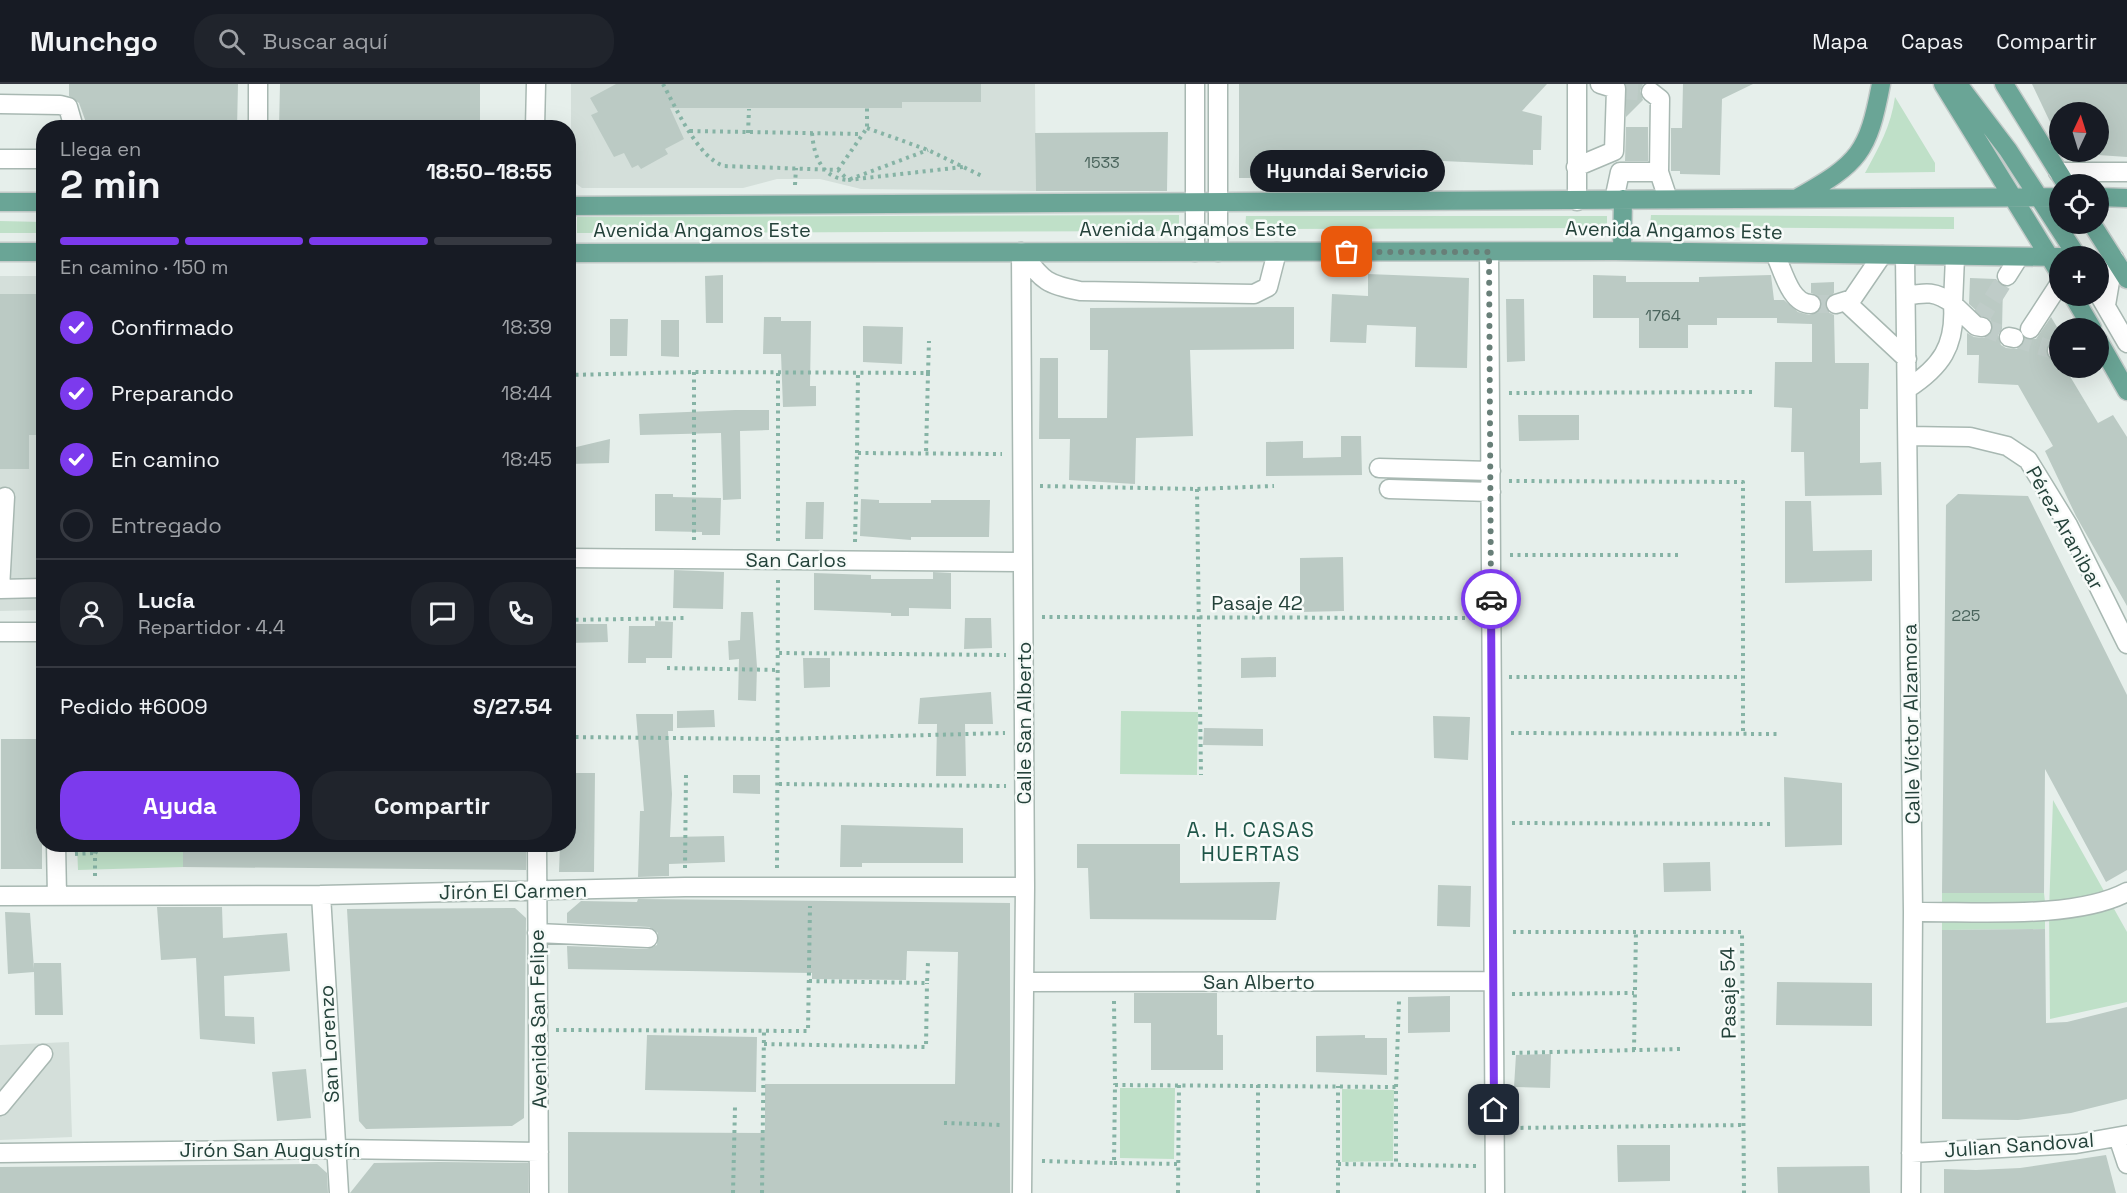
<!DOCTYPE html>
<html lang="es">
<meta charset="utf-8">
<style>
body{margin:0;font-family:"Space Grotesk",sans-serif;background:#20242c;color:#f1f3f6;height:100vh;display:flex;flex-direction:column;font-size:22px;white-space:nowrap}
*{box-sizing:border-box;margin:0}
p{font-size:20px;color:#9ea1a6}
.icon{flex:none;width:33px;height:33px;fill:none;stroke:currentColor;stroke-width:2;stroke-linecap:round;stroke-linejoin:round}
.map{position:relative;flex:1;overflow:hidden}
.side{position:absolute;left:36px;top:36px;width:540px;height:732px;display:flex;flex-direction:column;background:#171b24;border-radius:24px;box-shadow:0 6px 24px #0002}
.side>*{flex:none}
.needle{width:39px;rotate:4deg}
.tools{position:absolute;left:2049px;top:18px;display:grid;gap:12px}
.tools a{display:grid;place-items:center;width:60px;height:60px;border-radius:50%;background:#171b24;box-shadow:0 6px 24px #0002;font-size:30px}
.pin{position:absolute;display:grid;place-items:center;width:51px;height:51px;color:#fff;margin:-26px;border-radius:12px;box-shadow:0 3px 9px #0006}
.courier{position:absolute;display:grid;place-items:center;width:60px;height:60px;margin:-30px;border:4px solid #7c3aed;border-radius:50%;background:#fff;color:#222;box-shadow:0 2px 8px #0007}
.bubble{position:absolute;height:42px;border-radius:21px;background:#171b24;box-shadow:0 6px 24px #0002;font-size:20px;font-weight:800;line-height:42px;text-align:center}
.summary em{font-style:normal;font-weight:800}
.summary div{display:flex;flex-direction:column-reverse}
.summary{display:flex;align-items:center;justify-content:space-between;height:102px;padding:0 24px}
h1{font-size:39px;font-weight:800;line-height:45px}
.bar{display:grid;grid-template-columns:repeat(4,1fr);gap:9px 6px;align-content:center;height:72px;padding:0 24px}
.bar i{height:8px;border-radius:4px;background:#363941}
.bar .current{background:#7c3aed}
.bar p{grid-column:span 4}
.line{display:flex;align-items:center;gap:15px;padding:0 24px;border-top:2px solid #363941}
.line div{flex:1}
.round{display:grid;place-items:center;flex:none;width:63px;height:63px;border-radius:24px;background:#20242c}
ol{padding:0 24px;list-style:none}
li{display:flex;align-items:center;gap:18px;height:66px}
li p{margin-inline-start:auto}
li .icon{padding:6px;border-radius:50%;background:#7c3aed;color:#fff;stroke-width:4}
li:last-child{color:#9ea1a6}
li i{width:33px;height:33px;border:3px solid #363941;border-radius:50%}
.cta{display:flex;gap:12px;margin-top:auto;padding:12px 24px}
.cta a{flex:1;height:69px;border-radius:24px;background:#7c3aed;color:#fff;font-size:24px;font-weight:800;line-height:69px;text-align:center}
.cta a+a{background:#20242c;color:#f1f3f6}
header{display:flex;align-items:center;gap:36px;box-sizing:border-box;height:84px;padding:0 30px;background:#171b24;border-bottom:2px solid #363941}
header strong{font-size:28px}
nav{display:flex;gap:33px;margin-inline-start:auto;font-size:21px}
.search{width:420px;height:54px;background:#20242c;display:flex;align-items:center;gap:15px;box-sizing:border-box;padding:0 21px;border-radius:24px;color:#9ea1a6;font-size:22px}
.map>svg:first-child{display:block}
</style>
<header>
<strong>Munchgo</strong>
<div class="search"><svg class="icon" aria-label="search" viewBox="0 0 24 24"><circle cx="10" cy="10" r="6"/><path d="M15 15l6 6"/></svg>Buscar aquí</div>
<nav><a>Mapa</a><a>Capas</a><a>Compartir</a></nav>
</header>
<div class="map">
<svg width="2127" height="1109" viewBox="0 0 2127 1109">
<rect width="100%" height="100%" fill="#e6efeb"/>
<path fill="#d4dfda" d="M 571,0 L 1035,0 L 1036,107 L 861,105 L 820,95 L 777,95 L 743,104 L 582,104 L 571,96 Z
M 0,192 L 43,192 L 43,526 L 0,527 Z
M 69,958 L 72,1053 L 0,1056 L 0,961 Z"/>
<path fill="#bfe0c8" d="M 1895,13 L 1935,79 L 1935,88 L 1865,89 C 1879,63 1891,42 1895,13 Z
M 1179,131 L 1179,147 L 577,149 L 577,133 Z
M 1651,131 L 1954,133 L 1954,145 L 1650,143 Z
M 1246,132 L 1607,132 L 1607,144 L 1245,145 Z
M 0,137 L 43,138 L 43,149 L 0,149 Z
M 1121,627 L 1198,628 L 1197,691 L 1120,690 Z
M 2053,716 L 2127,848 L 2127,918 L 2050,935 L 2049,826 Z
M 77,761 L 183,761 L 183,783 L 78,786 Z
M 1942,809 L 2044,809 L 2045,818 L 1942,818 Z
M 1942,837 L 2045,837 L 2045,845 L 1942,846 Z
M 1120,1004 L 1175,1004 L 1174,1075 L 1120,1074 Z
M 1342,1005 L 1394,1006 L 1393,1077 L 1342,1078 Z"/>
<path fill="#bbcac4" d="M 69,0 L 238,0 L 237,44 L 88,44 L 79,19 L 69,12 Z
M 280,0 L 480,0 L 480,44 L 279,44 Z
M 616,0 L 981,0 L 981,18 L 902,18 L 902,24 L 670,24 L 684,55 L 665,65 L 668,70 L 641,85 L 638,81 L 632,84 L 624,69 L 614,73 L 591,31 L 598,28 L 590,14 Z
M 1239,0 L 1547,0 L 1522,27 L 1542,32 L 1541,66 L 1533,66 L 1533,81 L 1376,74 L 1376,94 L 1239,94 Z
M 1626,0 L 1643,0 L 1640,7 L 1643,16 L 1626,33 Z
M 1683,0 L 1753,0 L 1722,15 L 1720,91 L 1680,90 L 1680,87 L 1671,87 L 1671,44 L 1682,44 Z
M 2032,0 L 2127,0 L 2127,73 L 2098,71 L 2098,28 L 2060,28 L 2060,59 Z
M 1626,43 L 1648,43 L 1648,77 L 1625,77 Z
M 1168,48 L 1167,107 L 1036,107 L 1035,49 Z
M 1368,190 L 1469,194 L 1467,284 L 1415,283 L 1416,243 L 1367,241 L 1366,259 L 1330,258 L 1332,210 L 1368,212 Z
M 723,191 L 723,239 L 706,239 L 705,192 Z
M 1593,191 L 1626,192 L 1626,198 L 1699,198 L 1699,193 L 1771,191 L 1774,216 L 1784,216 L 1798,228 L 1809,231 L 1819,228 L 1822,222 L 1819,212 L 1811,209 L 1811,199 L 1834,198 L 1834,209 L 1825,218 L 1828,228 L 1834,231 L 1835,279 L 1869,279 L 1868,325 L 1860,325 L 1860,379 L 1881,378 L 1882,411 L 1805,412 L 1804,368 L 1791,368 L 1792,324 L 1774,323 L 1775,278 L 1812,278 L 1812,240 L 1777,239 L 1777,234 L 1717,234 L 1717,241 L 1688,241 L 1688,264 L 1639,264 L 1639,234 L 1593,234 Z
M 1970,194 L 1996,195 L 2003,202 L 2002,245 L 1998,251 L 2001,261 L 2006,264 L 2017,265 L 2025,255 L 2036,255 L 2051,233 L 2060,248 L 2060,256 L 2048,261 L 2048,273 L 2060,278 L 2060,284 L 2065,284 L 2098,339 L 2113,331 L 2127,353 L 2127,522 L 2076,432 L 2045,367 L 2053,362 L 2018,301 L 1978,299 L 1979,271 L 1967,271 L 1967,249 L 1974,253 L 1985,254 L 1993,244 L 1990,235 L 1981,231 L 1969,220 Z
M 0,210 L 44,210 L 44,351 L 29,351 L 29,385 L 0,385 Z
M 1506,215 L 1524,215 L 1525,277 L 1507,278 Z
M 1294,223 L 1294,265 L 1190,266 L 1193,352 L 1136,354 L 1135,400 L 1069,396 L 1070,355 L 1039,355 L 1040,274 L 1058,274 L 1058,334 L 1107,334 L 1108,266 L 1090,266 L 1090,224 Z
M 764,233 L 781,233 L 781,237 L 811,237 L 810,302 L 816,302 L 816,322 L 783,323 L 781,270 L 763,270 Z
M 610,235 L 628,235 L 627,272 L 610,272 Z
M 661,236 L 679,236 L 679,273 L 661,272 Z
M 863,242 L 903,243 L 902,280 L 863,278 Z
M 735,326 L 769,326 L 769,346 L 740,347 L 741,415 L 723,416 L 721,349 L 640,351 L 639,330 Z
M 1518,331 L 1579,331 L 1579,356 L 1519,357 Z
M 1341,352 L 1361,352 L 1362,391 L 1266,392 L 1266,358 L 1303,357 L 1303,374 L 1341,373 Z
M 610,355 L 609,379 L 568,380 L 568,365 Z
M 655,410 L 673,410 L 673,413 L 721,414 L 720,451 L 702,451 L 702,448 L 655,447 Z
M 1958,410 L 2028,412 L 2127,611 L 2127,786 L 2106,798 L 2045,685 L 2044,809 L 1942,809 L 1946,421 Z
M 861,415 L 879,416 L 879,419 L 931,419 L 931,416 L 990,416 L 989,453 L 911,453 L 911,456 L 860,452 Z
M 1785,417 L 1811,417 L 1813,467 L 1872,466 L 1872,497 L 1785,499 Z
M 806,418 L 824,418 L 823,455 L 805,455 Z
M 1343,473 L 1344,527 L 1300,528 L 1300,474 Z
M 674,486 L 724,488 L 723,525 L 673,524 Z
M 933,488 L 951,489 L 951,525 L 909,524 L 909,532 L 891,532 L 891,529 L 814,526 L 814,489 L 871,491 L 871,495 L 933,495 Z
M 741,528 L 753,528 L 757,583 L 756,617 L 738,616 L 739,575 L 729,576 L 728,557 L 740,556 Z
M 965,534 L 991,534 L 992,564 L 964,565 Z
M 655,537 L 673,538 L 672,574 L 646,574 L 646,579 L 628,579 L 629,542 L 655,542 Z
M 568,540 L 607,540 L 608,558 L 568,559 Z
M 1276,573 L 1276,593 L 1241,594 L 1241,574 Z
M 803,574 L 830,574 L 830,603 L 804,604 Z
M 991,608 L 993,640 L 965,640 L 966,692 L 936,692 L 937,640 L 918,640 L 920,614 Z
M 714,626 L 715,643 L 677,644 L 677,627 Z
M 636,630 L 673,630 L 673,647 L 668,647 L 672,710 L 670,753 L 724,752 L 725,778 L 669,780 L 669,792 L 638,793 L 640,727 L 644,727 Z
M 1433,632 L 1470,633 L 1468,676 L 1434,674 Z
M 1204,644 L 1263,645 L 1263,662 L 1203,661 Z
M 1,655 L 42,655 L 42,785 L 1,785 Z
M 568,689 L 595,689 L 594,788 L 559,788 L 560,760 L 568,760 Z
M 733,691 L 760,691 L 760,710 L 733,709 Z
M 1784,693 L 1842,699 L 1842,761 L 1785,763 Z
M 841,741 L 963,744 L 963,779 L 862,779 L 862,783 L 840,783 Z
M 183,760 L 526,760 L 526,786 L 183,783 Z
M 1077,760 L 1180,760 L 1180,799 L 1280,798 L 1276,836 L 1090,835 L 1088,784 L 1077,784 Z
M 1710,778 L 1711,807 L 1664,808 L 1663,779 Z
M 1438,801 L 1471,802 L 1470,843 L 1437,842 Z
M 638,815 L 1010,819 L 1010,1109 L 568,1109 L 568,1048 L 765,1049 L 765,1000 L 955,1000 L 958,868 L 907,867 L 906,896 L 812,895 L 812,889 L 568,885 L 567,862 L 647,865 L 657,861 L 658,849 L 649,843 L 567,839 L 567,829 L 581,817 L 637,818 Z
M 157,823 L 222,823 L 223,854 L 287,849 L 290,887 L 224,892 L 225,932 L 254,933 L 255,960 L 200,955 L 196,874 L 161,876 Z
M 515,824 L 526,834 L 524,1034 L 512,1042 L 366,1045 L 359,1037 L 347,825 Z
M 5,828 L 30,829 L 34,885 L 34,879 L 61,879 L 63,931 L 35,931 L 34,888 L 8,890 Z
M 2045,845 L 2046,939 L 2067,938 L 2127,923 L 2127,1015 L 2071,1029 L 2018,1036 L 1942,1035 L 1942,846 Z
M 1777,898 L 1872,899 L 1872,942 L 1776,941 Z
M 1134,909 L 1217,909 L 1217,951 L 1223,951 L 1223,986 L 1151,986 L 1151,939 L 1134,939 Z
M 1450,912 L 1450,948 L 1408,949 L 1408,913 Z
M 647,951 L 757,953 L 756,1008 L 645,1006 Z
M 1365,951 L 1365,954 L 1387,954 L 1387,991 L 1316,988 L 1316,952 Z
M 1551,970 L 1550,1004 L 1514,1003 L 1516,971 Z
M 306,985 L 311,1034 L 277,1037 L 272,988 Z
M 1617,1061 L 1670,1061 L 1670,1097 L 1618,1098 Z
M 2106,1071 L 2116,1109 L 1944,1109 L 1944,1085 L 1976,1086 L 2020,1084 Z
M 439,1078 L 528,1079 L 528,1109 L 350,1109 L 374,1079 Z
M 317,1080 L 327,1089 L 328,1109 L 0,1109 L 0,1083 Z
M 1869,1082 L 1870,1109 L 1778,1109 L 1777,1083 Z"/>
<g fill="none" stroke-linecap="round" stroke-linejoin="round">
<path stroke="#bfccc8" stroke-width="18" stroke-dasharray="18 9" stroke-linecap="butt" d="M 1620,6 L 1651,8
M 1811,220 L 1834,220
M 1978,238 L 2007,192
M 1982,243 L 2009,253
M 2014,254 L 2057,267"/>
<g stroke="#a8b8b2" stroke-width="21">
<path id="minor" d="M 1195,0 L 1195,168
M 1218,0 L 1218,168
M 1651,8 L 1660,15 L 1659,88
M 0,20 L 60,21 L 68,23 L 74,44
M 258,44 L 258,0
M 535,44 L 536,0
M 0,75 L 44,75
M 1576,83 L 1614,67 L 1616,5 L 1600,0
M 2058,88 L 2127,88
M 1614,116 L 1620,88 L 1659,88 L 1668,115
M 1577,117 L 1577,0
M 1021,168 L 1025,803 L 1022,1109
M 1021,168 C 1043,196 1044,200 1080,207 L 1254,210 L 1268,203 L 1277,168
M 1489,168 L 1495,1109
M 1775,170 C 1783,186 1790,220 1811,220
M 1905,172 L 1913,828 L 1911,1109
M 1955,173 L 1953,220 L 1976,242 L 1982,243
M 2007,192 L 2019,173
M 2098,209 L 2127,259
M 1906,212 C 1926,208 1936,207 1953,220 C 1956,262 1941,283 1907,305
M 1846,218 L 1907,275
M 1836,220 L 1852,215 L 1882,171
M 2106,221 L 2114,174
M 2030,245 L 2060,199
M 2009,253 L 2014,254
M 2057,267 L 2060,267
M 1908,352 L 1970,353 L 2007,362 L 2028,376 L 2068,441 L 2127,560
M 1379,384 L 1491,387
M 1389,405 L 1491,408
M 568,474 L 1023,478
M 0,505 L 5,413
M 0,505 L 44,504
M 0,548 L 44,548
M 56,760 L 57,812
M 537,760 L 539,1109
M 321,811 L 339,1109
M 0,812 L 321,811 L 685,803 L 1025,803
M 1913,828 C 1974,827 2074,836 2127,808
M 537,849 L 648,854
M 1024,898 L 1493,897
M 0,1022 L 43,970
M 2118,1053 L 2127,1080
M 0,1069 L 336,1065 L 539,1068
M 1911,1069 L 2076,1060 L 2127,1051"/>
</g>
<g stroke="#c2cac8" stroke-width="21">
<path id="major" d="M 1943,0 L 2060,190
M 1958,0 L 2008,66 L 2077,172
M 2004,0 L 2066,100
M 1799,113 C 1859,79 1868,69 1881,0
M 2098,113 L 2127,114
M 0,118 L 44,118
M 568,122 L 2060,113
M 2092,140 L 2127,195
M 1622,167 L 1623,115
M 0,168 L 44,168
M 568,169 L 1615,167 L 2060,173
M 2073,212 L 2092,244
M 2098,256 L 2127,307"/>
</g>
<path stroke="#86b3a5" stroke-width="4" stroke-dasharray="3 4.5" stroke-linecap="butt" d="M 663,0 C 676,24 698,74 724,82 L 838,86 L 848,96 L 963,83
M 867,44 L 928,66 L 982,92
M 690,47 L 862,50
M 748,49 L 749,25
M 812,49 C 814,73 822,94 848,96 L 928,66
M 838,86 L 867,44 L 867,24
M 795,101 L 796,84
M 694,288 L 694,458
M 778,289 L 778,457
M 928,289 L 929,257
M 568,291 L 694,288 L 928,289 L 926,370
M 1509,309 L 1753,308
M 857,369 L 858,289
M 1509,397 L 1743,398 L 1743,649
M 1040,402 L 1197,405 L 1274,402
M 1197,405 L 1201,691
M 855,458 L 857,369 L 1002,370
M 1510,471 L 1680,471
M 1042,533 L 1473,534
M 568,536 L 687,534
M 779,569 L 1006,571
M 667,584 L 779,586
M 1509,593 L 1742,593
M 1511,649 L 1781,650
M 568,653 L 780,655 L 1005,649
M 779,700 L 1006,702
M 1512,739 L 1773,740
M 75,770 L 95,769
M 685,784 L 686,690
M 777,784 L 778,495
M 95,792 L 95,769 L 104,760
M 1513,848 L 1742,848 L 1744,1109
M 809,897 L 927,899 L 928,878
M 1512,910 L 1634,909
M 1114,917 L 1115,1001
M 556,946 L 808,947 L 810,822
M 764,960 L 926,963 L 927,899
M 1634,966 L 1636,846
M 1512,969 L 1682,965
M 1396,1003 L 1399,917
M 944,1039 L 1003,1041
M 1513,1044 L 1744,1041
M 1042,1077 L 1114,1079 L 1115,1001 L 1396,1003 L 1396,1081
M 1114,1079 L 1179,1080
M 1338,1080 L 1476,1082
M 733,1109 L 735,1023
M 762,1109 L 764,947
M 1178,1109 L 1179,1000
M 1258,1109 L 1258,1001
M 1338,1109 L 1338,1002"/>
<use href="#minor" stroke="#fff" stroke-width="18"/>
<use href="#major" stroke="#6aa596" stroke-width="18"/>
</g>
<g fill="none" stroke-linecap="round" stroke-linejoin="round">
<path stroke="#687f78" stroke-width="6" stroke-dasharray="0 10.8" d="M 1347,168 L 1489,168 L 1491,515"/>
<path stroke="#7c3aed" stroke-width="8" d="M 1491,515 L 1494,1026"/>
</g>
<g text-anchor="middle" stroke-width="5" stroke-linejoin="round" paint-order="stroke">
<g font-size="16" fill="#4a645c">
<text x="1102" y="84">1533</text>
<text x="1663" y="237">1764</text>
<text x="1966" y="537">225</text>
</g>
<g font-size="20" fill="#24423a" stroke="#f7fbf9">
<text x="1188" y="152">Avenida Angamos Este</text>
<text x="702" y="153">Avenida Angamos Este</text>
<text transform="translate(1674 146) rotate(1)" y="7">Avenida Angamos Este</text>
<text transform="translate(2065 444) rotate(61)" y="7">Pérez Aranibar</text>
<text x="796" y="483">San Carlos</text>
<text x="1257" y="526">Pasaje 42</text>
<text transform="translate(1024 639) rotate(-90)" y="7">Calle San Alberto</text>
<text transform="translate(1911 640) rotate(-91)" y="7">Calle Víctor Alzamora</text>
<text transform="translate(513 807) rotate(-1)" y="7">Jirón El Carmen</text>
<text x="1259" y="905">San Alberto</text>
<text transform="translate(1728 909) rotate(-91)" y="7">Pasaje 54</text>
<text transform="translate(538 935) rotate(-91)" y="7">Avenida San Felipe</text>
<text transform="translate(329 960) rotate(-93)" y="7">San Lorenzo</text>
<text transform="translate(2019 1061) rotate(-4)" y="7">Julian Sandoval</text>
<text x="270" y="1073">Jirón San Augustín</text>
</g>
<g font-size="21" letter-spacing="1.5" fill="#1f5548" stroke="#f7fbf9">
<text x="1251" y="753">A. H. CASAS<tspan x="1251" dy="24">HUERTAS</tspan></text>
</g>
</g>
</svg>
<div class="tools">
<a><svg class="needle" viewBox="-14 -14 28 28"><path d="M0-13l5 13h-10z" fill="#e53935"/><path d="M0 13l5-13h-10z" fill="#9ea1a6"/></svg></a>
<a><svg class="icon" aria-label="locate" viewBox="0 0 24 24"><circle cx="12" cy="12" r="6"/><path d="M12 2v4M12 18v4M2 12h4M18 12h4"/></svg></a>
<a>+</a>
<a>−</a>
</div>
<div class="pin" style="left:1347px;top:168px;background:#ea580c"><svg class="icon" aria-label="bag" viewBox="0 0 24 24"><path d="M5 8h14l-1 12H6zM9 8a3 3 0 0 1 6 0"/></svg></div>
<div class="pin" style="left:1494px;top:1026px;background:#1f2937"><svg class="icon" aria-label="home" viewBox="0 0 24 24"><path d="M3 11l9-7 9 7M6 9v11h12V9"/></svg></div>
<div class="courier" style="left:1491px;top:515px"><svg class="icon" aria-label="car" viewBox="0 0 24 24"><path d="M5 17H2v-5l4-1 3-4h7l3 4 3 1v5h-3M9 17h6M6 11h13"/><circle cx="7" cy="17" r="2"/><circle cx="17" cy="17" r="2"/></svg></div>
<div class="bubble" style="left:1250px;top:66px;width:195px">Hyundai Servicio</div>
<section class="side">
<div class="summary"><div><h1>2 min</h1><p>Llega en</p></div><em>18:50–18:55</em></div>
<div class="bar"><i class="current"></i><i class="current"></i><i class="current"></i><i></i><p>En camino · 150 m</p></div>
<ol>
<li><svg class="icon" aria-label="check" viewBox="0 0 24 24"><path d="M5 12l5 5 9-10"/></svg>Confirmado<p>18:39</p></li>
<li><svg class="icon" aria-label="check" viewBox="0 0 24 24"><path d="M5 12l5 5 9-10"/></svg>Preparando<p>18:44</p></li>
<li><svg class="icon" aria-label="check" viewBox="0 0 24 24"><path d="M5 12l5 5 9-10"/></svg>En camino<p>18:45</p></li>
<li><i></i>Entregado</li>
</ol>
<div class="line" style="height:108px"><a class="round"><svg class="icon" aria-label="person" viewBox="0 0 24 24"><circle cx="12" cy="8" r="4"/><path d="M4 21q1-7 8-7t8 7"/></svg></a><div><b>Lucía</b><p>Repartidor · 4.4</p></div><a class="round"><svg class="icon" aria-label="chat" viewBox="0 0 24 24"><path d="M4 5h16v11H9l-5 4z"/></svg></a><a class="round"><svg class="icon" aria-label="phone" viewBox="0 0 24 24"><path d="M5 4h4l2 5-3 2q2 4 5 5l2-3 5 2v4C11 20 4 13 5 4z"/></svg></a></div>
<div class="line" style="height:78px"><div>Pedido #6009</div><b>S/27.54</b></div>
<div class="cta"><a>Ayuda</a><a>Compartir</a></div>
</section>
</div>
